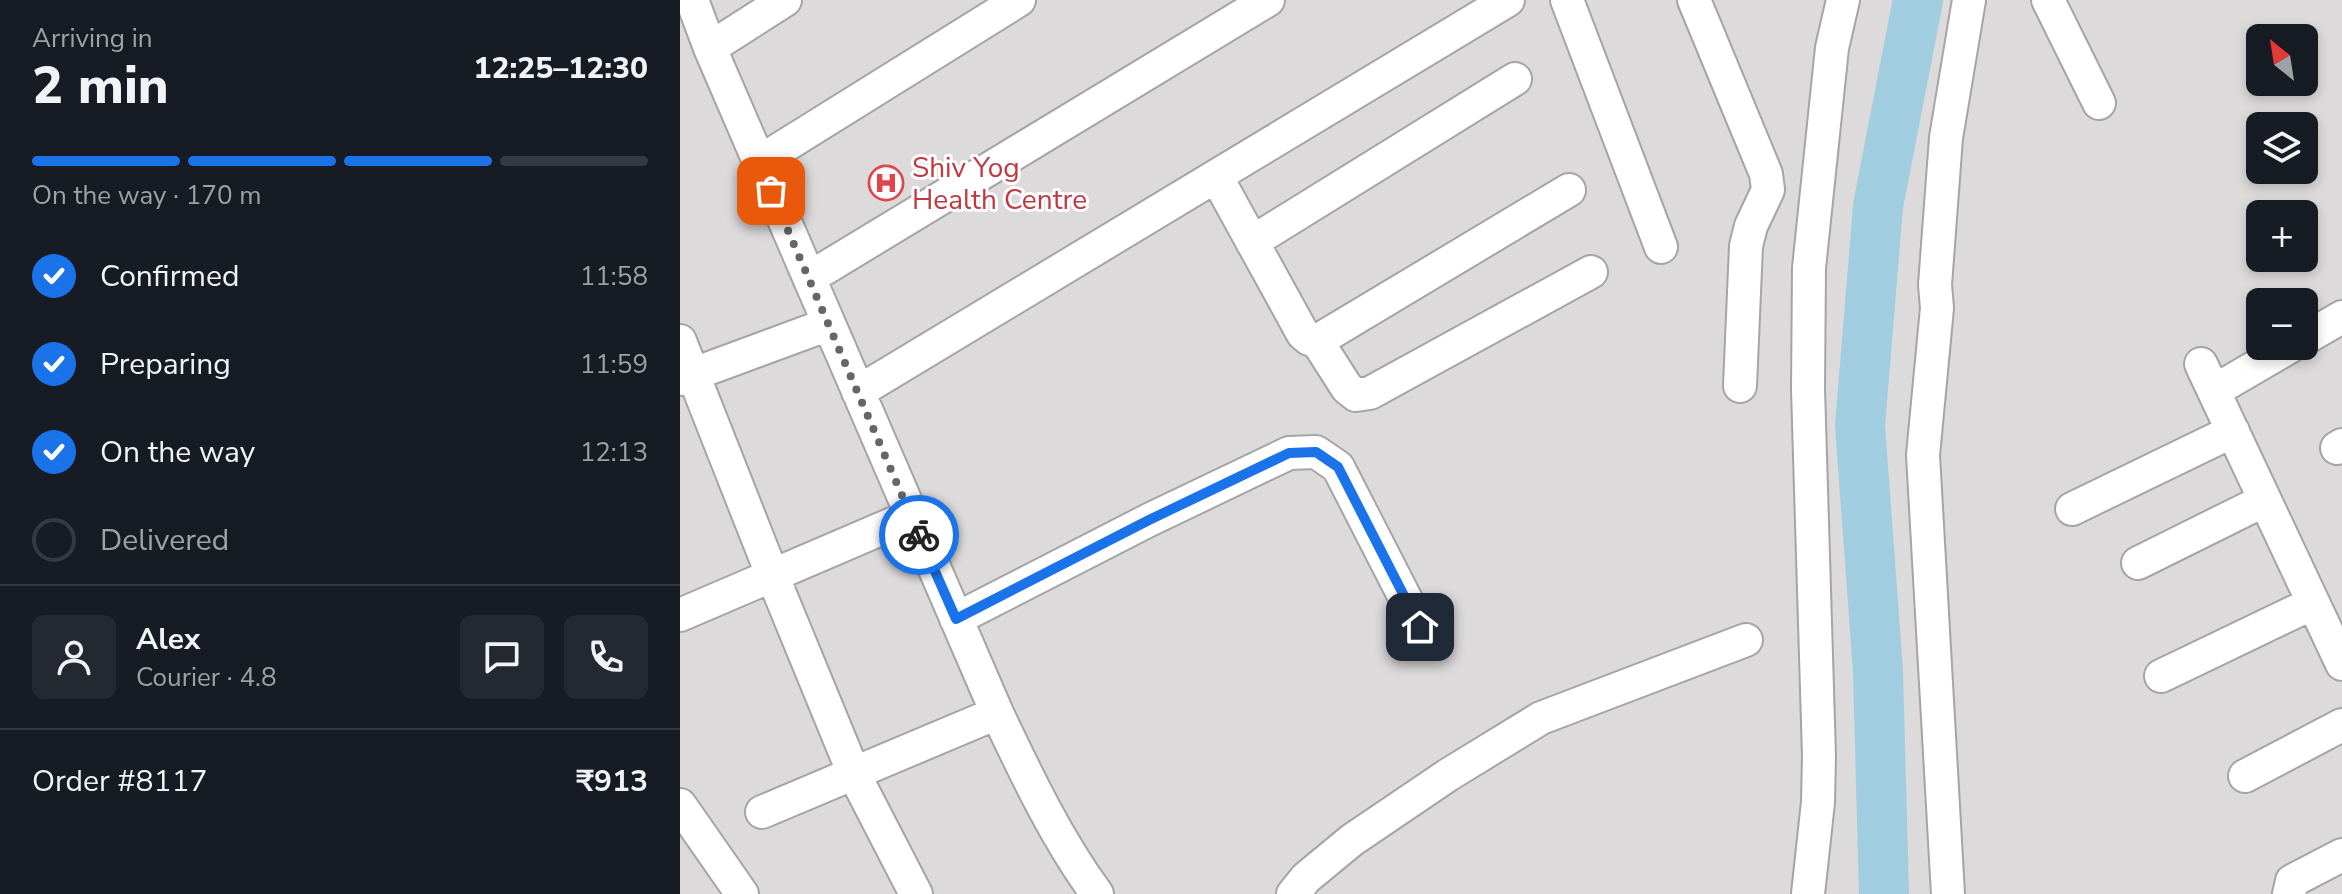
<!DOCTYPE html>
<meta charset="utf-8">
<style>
body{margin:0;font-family:"Nunito Sans",sans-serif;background:#242831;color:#f1f3f6;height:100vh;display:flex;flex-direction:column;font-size:30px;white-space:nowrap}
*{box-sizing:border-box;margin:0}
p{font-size:26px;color:#9ea1a6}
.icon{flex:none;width:44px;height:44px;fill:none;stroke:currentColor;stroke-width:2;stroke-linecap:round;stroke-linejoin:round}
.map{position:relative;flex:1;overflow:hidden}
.details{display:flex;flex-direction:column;background:#171b24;width:680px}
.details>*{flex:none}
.needle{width:52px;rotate:330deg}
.buttons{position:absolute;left:1566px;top:24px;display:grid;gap:16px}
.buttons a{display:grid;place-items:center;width:72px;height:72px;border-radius:12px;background:#171b24;box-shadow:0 4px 12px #0003;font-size:40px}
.pin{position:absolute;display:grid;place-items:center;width:68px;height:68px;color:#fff;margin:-34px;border-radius:16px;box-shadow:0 4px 12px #0006}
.courier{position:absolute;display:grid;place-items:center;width:80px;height:80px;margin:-40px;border:6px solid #1a73e8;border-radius:50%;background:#fff;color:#222;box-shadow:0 2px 10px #0007}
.headline em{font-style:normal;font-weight:800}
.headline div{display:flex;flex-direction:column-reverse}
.headline{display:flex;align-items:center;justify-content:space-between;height:136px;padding:0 32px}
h1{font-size:52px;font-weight:800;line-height:60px}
.bar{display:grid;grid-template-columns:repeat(4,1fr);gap:12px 8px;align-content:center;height:96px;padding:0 32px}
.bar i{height:10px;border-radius:6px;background:#363941}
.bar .active{background:#1a73e8}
.bar p{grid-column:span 4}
.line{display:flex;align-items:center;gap:20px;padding:0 32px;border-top:2px solid #363941}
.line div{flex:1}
.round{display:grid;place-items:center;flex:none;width:84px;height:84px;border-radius:12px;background:#242831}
ol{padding:0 32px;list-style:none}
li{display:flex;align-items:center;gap:24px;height:88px}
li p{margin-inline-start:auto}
li .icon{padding:8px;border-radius:50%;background:#1a73e8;color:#fff;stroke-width:4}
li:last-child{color:#9ea1a6}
li i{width:44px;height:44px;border:4px solid #363941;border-radius:50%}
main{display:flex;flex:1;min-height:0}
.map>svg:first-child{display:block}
</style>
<main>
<section class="details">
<div class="headline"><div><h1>2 min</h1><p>Arriving in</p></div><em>12:25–12:30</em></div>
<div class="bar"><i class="active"></i><i class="active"></i><i class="active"></i><i></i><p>On the way · 170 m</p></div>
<ol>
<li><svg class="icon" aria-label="check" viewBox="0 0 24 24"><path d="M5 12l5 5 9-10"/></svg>Confirmed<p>11:58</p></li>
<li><svg class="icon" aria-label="check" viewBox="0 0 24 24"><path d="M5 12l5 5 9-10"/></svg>Preparing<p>11:59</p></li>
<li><svg class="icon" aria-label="check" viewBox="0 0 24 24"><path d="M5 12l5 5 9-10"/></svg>On the way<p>12:13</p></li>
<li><i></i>Delivered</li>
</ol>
<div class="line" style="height:144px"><a class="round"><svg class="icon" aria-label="person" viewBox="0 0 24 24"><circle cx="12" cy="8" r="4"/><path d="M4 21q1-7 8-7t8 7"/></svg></a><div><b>Alex</b><p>Courier · 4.8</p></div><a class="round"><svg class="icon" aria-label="chat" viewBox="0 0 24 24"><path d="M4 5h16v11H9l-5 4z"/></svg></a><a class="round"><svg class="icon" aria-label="phone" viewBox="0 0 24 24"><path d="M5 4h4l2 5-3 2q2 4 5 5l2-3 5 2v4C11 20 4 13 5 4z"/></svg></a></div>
<div class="line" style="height:104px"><div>Order #8117</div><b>₹913</b></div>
</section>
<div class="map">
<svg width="1662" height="894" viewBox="0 0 1662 894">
<rect width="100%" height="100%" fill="#efece3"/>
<path fill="#dcdada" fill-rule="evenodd" d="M 0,0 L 1662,0 L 1662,894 L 0,894 ZM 1580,38 L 1624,38 L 1624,82 L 1580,82 ZM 1580,126 L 1624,126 L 1624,170 L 1580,170 ZM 1580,214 L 1624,214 L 1624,258 L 1580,258 ZM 1580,302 L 1624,302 L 1624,346 L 1580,346 Z"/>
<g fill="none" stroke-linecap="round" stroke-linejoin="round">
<path stroke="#a0cee0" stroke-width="50" d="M 1204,894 L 1198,671 L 1180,426 L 1198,206 L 1238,0"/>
<g stroke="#a5a5a5" stroke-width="36">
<path id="minor" d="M 12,0 L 30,48 L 317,713 C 347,776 376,838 417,894
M 887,0 L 981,247
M 1014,0 L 1086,174 L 1088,190 L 1071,226 L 1066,246 L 1060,386
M 1368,0 L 1419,103
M 30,48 L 105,0
M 79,162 L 339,0
M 536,176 L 623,334 L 629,339 L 637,341 L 889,190
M 572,242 L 835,79
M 129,278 L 588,0
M 1624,339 L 1662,317
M 0,341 L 93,577 L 174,774 L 236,894
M 637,341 L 667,388 L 676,395 L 690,393 L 911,272
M 1521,364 L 1662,664
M 0,379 L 149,324
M 1534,391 L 1611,346
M 178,392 L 828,0
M 1657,448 L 1662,445
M 1392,509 L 1553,431
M 1458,563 L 1585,500
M 0,615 L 231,516
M 276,619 L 469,520 L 609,453 L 636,452 L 658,467 L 740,627
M 1481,676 L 1633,603
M 1565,776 L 1662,725
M 0,805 L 62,894
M 82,812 L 317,713
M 613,894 L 626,878 L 672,840 L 768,775 L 861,718 L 1066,640
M 1128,894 L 1138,802 L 1139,756 L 1128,389 L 1129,268 L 1152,48 L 1163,0
M 1268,894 L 1243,455 L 1257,308 L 1255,285 L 1266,138 L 1289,0
M 1609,894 L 1612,881 L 1662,855"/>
</g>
<use href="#minor" stroke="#fff" stroke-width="32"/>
</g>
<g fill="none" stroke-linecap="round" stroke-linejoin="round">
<path stroke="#676663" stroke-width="8" stroke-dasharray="0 14.4" d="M 91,191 L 239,535"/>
<path stroke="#1a73e8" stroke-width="10" d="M 239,535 L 276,619 L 469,520 L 609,453 L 636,452 L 658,467 L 740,627"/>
</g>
<defs>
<g id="hospital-ring" transform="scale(1.8)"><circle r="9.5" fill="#fff" stroke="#e0444e" stroke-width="1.5"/><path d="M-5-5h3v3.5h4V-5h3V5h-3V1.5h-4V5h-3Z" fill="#e0444e"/></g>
</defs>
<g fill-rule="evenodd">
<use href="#hospital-ring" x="206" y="183"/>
</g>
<g text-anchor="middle" stroke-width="6" stroke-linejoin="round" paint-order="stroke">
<g font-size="28" fill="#be3a42" stroke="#fff" text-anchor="start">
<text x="232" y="177">Shiv Yog<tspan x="232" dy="32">Health Centre</tspan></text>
</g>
</g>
</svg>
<div class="buttons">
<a><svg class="needle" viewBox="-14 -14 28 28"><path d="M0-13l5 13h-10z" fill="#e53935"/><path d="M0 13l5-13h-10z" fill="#9ea1a6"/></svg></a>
<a><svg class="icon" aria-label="layers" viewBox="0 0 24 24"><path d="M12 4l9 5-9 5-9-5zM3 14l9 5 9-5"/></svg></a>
<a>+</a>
<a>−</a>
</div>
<div class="pin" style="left:91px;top:191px;background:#ea580c"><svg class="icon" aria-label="bag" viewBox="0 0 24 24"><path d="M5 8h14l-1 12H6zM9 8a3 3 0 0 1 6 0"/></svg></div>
<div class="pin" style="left:740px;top:627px;background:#1f2937"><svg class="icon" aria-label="home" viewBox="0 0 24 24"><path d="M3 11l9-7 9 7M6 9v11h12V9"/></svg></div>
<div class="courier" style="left:239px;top:535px"><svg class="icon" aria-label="bike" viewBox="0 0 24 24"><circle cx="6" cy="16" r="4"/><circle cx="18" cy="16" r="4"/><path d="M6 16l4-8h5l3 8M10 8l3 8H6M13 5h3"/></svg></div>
</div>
</main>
